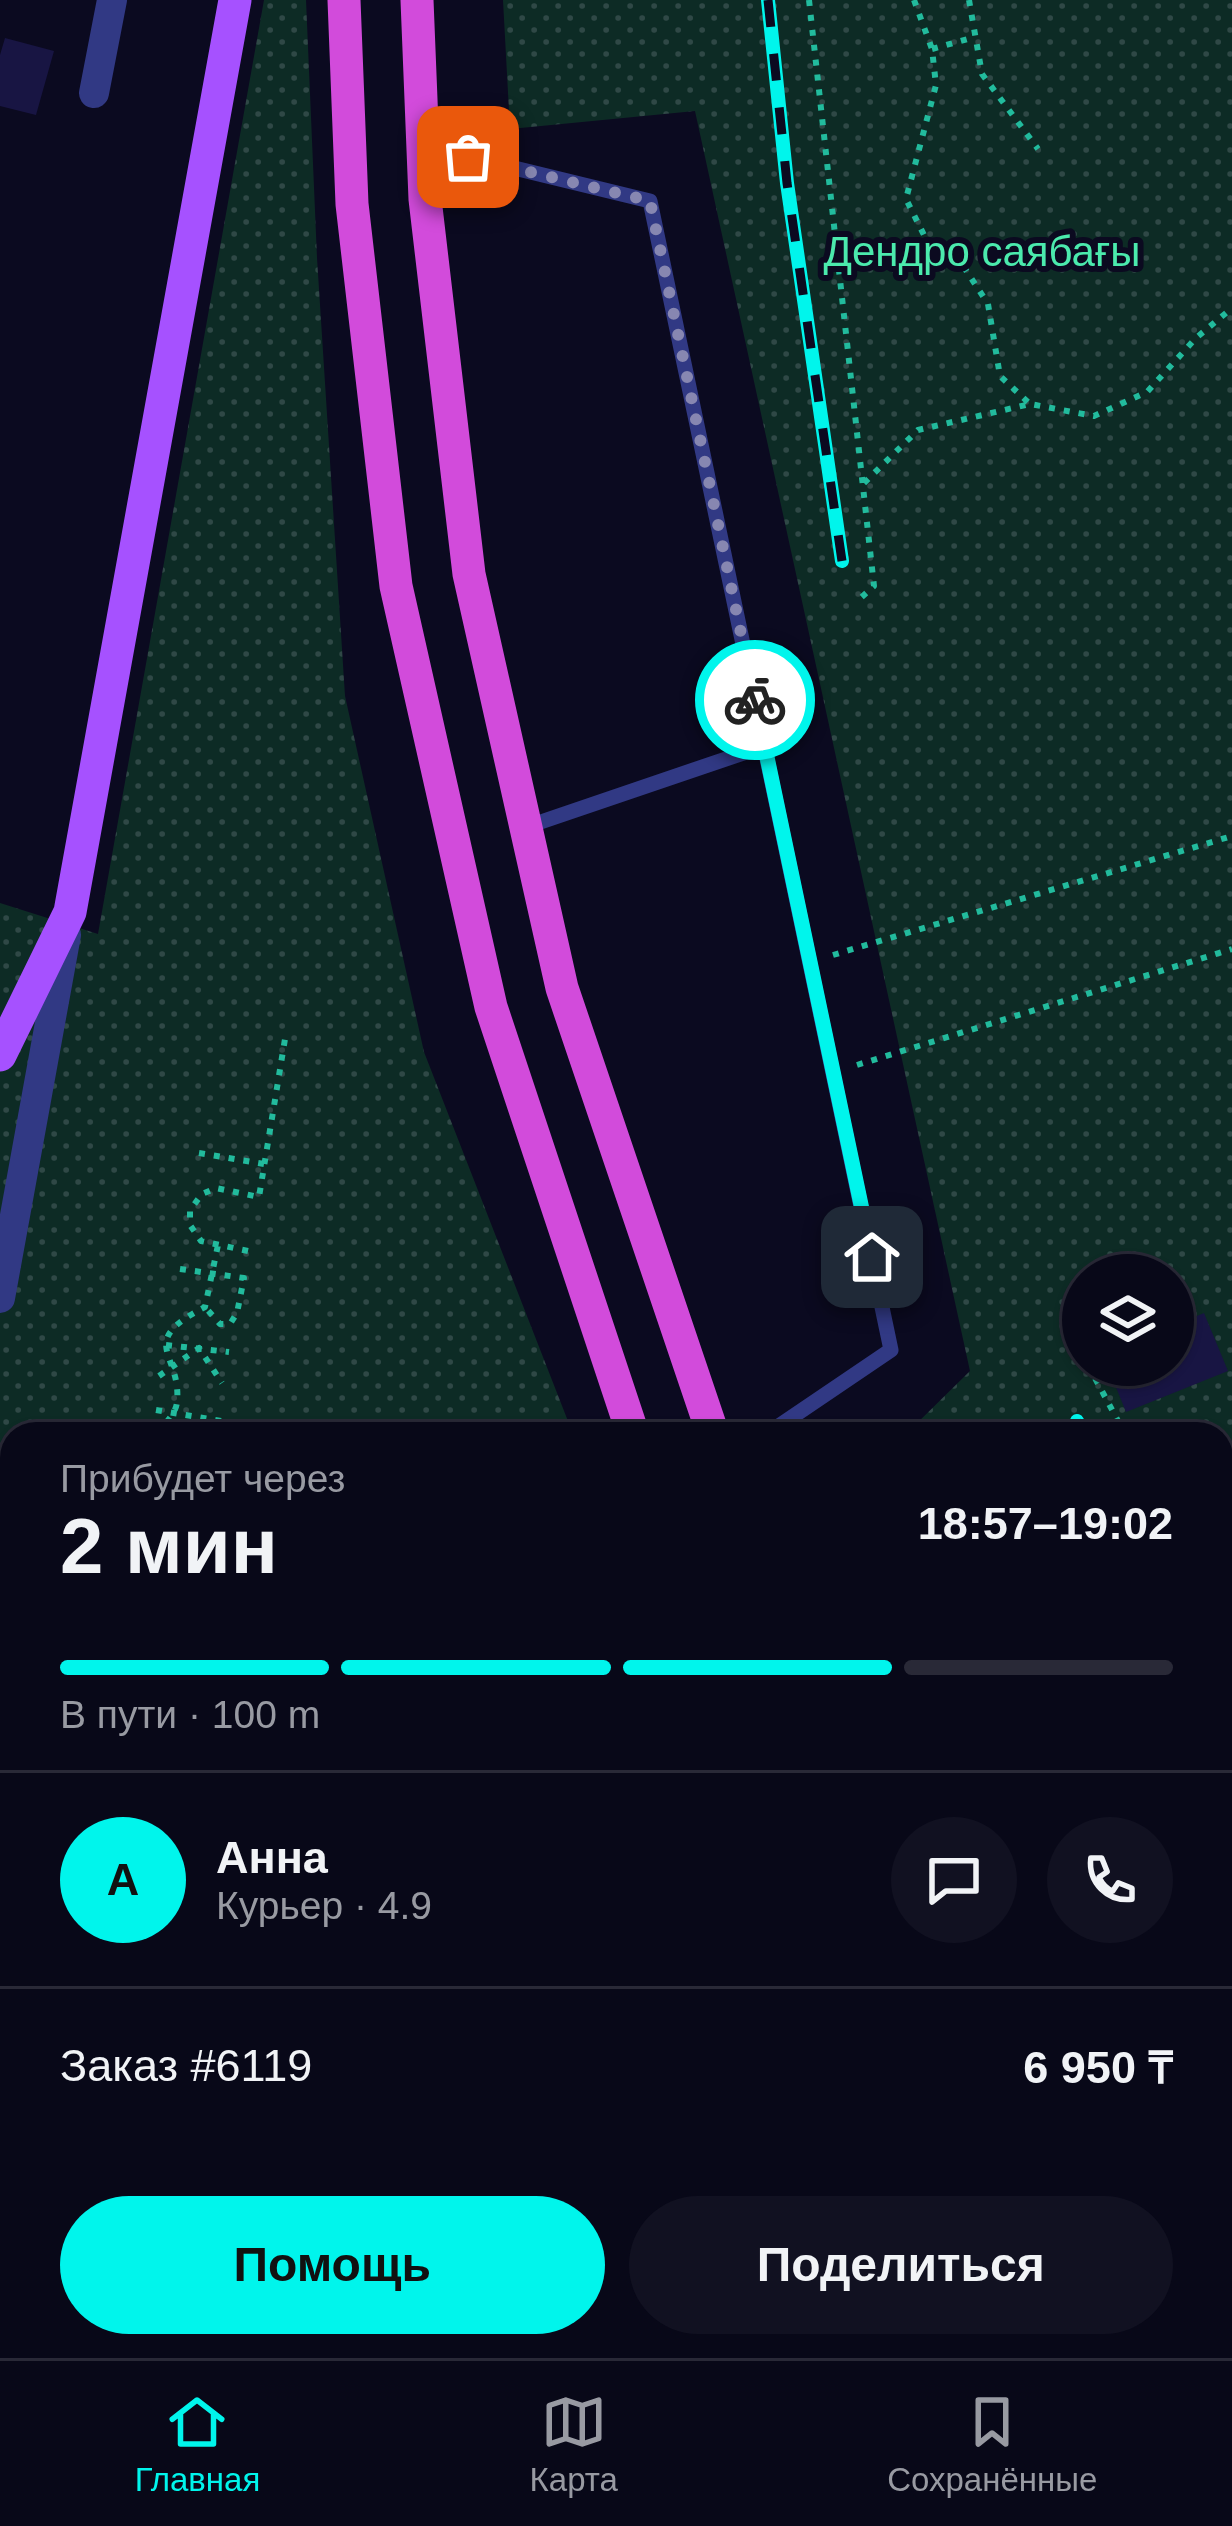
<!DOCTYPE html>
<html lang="ru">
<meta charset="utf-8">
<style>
body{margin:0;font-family:Arial,sans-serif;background:#111121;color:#f1f3f6;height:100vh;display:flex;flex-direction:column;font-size:45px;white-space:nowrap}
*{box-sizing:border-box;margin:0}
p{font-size:39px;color:#989aa2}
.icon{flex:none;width:66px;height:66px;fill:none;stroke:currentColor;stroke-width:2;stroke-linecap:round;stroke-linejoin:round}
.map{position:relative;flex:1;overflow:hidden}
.drawer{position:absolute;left:0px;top:1422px;width:1233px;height:936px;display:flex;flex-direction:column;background:#080818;border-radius:36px 36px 0 0;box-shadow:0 3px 9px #0004,0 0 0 3px #292937}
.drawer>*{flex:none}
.controls{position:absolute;left:1062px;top:1254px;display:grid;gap:24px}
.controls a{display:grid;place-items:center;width:132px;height:132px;border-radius:50%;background:#080818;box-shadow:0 3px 9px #0004,0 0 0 3px #292937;font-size:60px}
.pin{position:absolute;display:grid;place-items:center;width:102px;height:102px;color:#fff;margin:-51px;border-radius:24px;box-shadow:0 6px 18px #0006}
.courier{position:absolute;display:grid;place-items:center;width:120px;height:120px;margin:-60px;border:9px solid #00f5ec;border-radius:50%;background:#fff;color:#222;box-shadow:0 3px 15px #0007}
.overview em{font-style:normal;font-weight:800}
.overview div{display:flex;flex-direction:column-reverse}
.overview{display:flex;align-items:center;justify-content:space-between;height:204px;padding:0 60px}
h1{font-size:78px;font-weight:800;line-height:90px}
.bar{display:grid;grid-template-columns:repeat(4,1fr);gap:18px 12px;align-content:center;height:144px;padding:0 60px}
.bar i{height:15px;border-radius:9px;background:#292937}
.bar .active{background:#00f5ec}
.bar p{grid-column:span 4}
.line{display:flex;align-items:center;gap:30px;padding:0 60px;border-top:3px solid #292937}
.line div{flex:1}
.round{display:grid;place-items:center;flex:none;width:126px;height:126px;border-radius:63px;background:#111121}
.primary-button{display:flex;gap:24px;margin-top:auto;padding:24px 60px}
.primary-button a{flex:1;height:138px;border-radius:72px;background:#00f5ec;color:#111;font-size:48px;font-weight:800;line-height:138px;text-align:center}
.primary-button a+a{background:#111121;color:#f1f3f6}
.dock{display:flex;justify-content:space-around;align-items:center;height:168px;border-top:3px solid #292937;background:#080818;font-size:33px;color:#989aa2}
.dock a{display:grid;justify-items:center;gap:6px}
.dock .active{color:#00f5ec}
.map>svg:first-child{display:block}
</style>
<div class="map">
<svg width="1232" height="2358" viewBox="0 0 1232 2358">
<defs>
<pattern id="park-dots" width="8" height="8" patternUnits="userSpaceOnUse" patternTransform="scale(3)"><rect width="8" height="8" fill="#0d2b25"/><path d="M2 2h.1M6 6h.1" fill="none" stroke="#2f4846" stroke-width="1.8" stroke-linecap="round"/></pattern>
</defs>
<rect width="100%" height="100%" fill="#0b0a20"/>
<path fill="url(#park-dots)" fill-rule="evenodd" d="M 264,0 L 306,0 L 317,258 L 345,696 L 424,1052 L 573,1434 L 12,1434 L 12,2346 L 963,2346 L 968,2358 L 0,2358 L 0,903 L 98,934 Z
M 503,0 L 1232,0 L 1232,2262 L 1221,2240 L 1221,1434 L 906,1434 L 970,1371 L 695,111 L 510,129 ZM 1083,1275 L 1173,1275 L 1173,1365 L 1083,1365 Z"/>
<path fill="#181543" d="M 5,38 L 54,51 L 36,115 L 0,106 L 0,55 Z
M 1204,1313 L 1228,1371 L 1126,1412 L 1107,1365 L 1173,1365 L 1173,1326 Z
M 1225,1468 L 1232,1485 L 1232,1508 L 1221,1513 L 1221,1470 Z"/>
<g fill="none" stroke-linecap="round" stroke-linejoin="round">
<path stroke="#22bb9d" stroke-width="6" stroke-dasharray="6 9" stroke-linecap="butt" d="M 809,0 L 874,586 L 856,602
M 914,0 L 932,49 L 936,85 L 906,199 L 930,247 L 958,258 L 988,304 L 1000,376 L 1030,404
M 969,0 L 982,74 L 1038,149
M 932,49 L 975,37
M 864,483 L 918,430 L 1030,404 L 1094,416 L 1147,392 L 1196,338 L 1232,308
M 833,955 L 1232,836
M 857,1065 L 1232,949
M 199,1153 L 264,1164
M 248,1251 L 201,1241 L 190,1225 L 190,1210 L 202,1194 L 216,1188 L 259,1197 L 285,1039
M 180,1269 L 244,1278 L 237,1313 L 230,1324 L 220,1324 L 205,1307
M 166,1345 L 229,1352
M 1088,1365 L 1125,1434
M 159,1376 L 199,1348 L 222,1383
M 156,1410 L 221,1421
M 157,1434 C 164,1424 176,1414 177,1402 C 182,1353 135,1343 205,1307 L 218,1245
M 1221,1617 L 1232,1638
M 0,1934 L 12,1933
M 0,2033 L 12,2059
M 0,2096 L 12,2087
M 0,2174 L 12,2187"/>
<path stroke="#313984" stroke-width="15" d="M 424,146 L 650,201 L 891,1350 L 767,1434
M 526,827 L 764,746"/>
<path stroke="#313984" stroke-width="30" d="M 94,93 L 112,0
M 0,1298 L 66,935"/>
<path stroke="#a651ff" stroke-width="33" d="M 0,1055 L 70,912 L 235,0"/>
<path stroke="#d24bdb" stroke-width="33" d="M 344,0 L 352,204 L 396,586 L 491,1007 L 633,1434
M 417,0 L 425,199 L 469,574 L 562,988 L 713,1434
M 1026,2346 L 1031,2358
M 1210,2346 L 1219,2358"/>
<g stroke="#00f5ec" stroke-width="14">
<path id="rail" d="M 768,0 L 787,183 L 842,561
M 1077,1421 L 1084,1434
M 1221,1678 L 1232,1698"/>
</g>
<use href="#rail" stroke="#0b0a20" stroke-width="9" stroke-dasharray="27" stroke-linecap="butt"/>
</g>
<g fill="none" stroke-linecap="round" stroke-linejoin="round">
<path stroke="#8787b1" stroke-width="12" stroke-dasharray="0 21.6" d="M 468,157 L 650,201 L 755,700"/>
<path stroke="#00f5ec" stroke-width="15" d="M 755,700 L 872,1257"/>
</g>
<g text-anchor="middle" stroke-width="12" stroke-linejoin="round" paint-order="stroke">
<g font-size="42" fill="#4beaad" stroke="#0b0a20">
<text x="982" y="266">Дендро саябағы</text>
</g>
</g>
</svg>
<div class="controls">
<a><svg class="icon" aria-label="layers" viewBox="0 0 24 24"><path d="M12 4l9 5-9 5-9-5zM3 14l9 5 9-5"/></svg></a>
</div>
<div class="pin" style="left:468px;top:157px;background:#ea580c"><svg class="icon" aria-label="bag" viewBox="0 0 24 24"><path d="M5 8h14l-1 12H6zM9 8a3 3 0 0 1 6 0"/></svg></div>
<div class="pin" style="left:872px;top:1257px;background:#1f2937"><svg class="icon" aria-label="home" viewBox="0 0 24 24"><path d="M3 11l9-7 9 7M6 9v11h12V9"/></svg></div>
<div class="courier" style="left:755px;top:700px"><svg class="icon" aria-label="bike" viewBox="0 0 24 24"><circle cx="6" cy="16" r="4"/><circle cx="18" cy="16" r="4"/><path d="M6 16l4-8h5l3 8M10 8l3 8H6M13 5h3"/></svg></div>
<section class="drawer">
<div class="overview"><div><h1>2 мин</h1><p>Прибудет через</p></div><em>18:57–19:02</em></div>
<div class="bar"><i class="active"></i><i class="active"></i><i class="active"></i><i></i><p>В пути · 100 m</p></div>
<div class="line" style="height:216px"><b class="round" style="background:#00f5ec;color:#111">А</b><div><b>Анна</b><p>Курьер · 4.9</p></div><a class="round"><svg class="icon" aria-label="chat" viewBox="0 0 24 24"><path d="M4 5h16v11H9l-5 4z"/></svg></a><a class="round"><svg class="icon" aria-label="phone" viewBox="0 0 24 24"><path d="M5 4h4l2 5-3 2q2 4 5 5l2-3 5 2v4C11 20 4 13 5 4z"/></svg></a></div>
<div class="line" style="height:156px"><div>Заказ #6119</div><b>6 950 ₸</b></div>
<div class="primary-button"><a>Помощь</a><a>Поделиться</a></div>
</section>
</div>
<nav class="dock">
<a class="active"><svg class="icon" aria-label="home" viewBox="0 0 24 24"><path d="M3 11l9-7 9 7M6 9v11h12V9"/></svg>Главная</a>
<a><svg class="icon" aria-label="map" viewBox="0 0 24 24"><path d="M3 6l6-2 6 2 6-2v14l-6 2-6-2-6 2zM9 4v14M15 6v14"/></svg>Карта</a>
<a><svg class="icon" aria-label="saved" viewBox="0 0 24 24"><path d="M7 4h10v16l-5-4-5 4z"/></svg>Сохранённые</a>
</nav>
